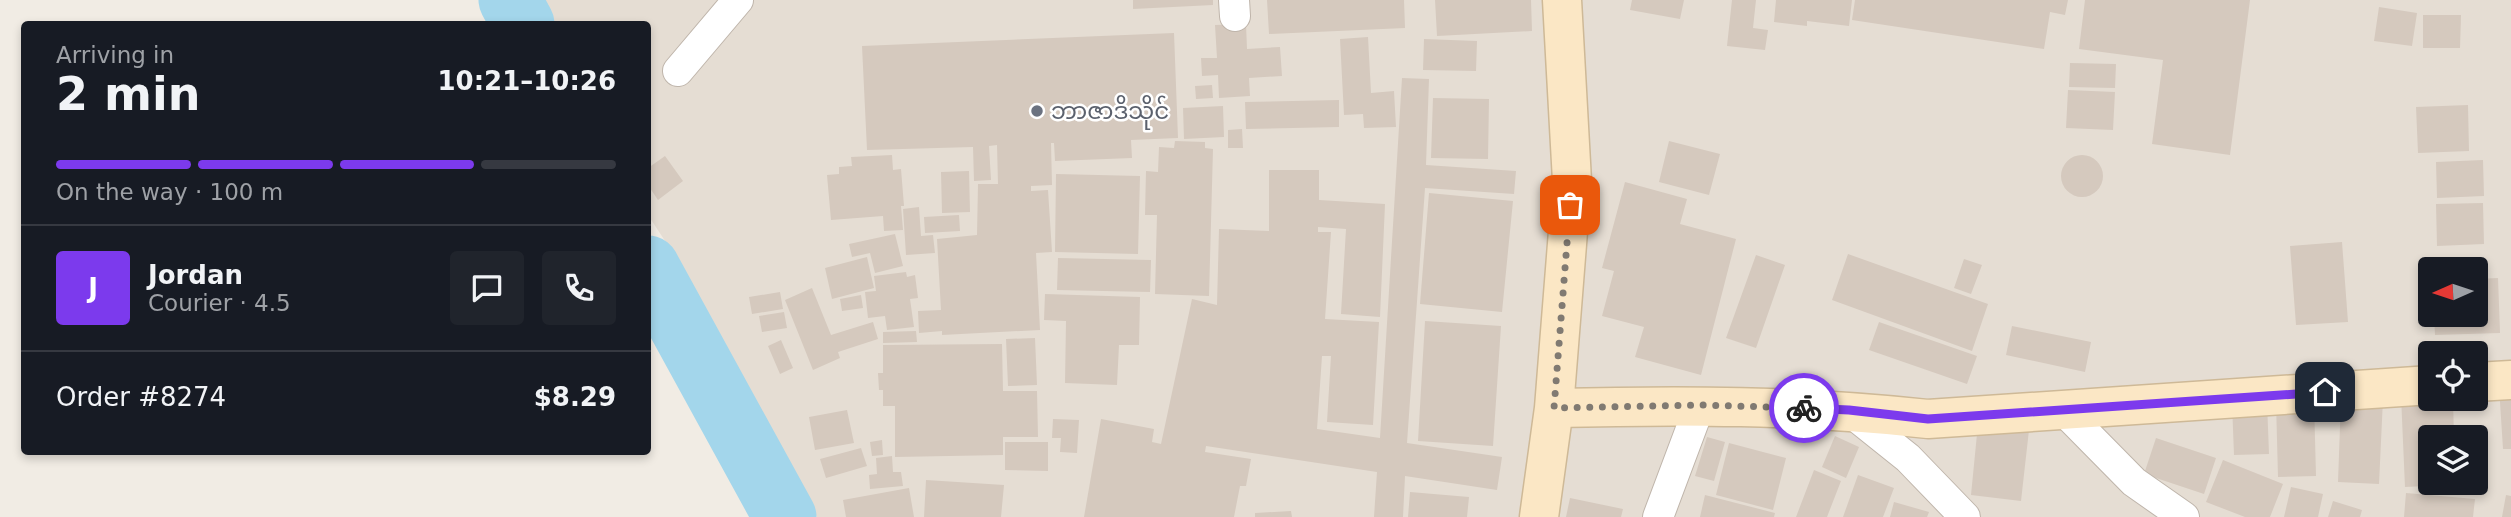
<!DOCTYPE html>
<meta charset="utf-8">
<style>
body{margin:0;font-family:"DejaVu Sans","Noto Sans Myanmar",sans-serif;background:#20242c;color:#f1f3f6;height:100vh;display:flex;flex-direction:column;font-size:26px;white-space:nowrap}
*{box-sizing:border-box;margin:0}
p{font-size:23px;color:#9ea1a6}
.icon{flex:none;width:38px;height:38px;fill:none;stroke:currentColor;stroke-width:2;stroke-linecap:round;stroke-linejoin:round}
.map{position:relative;flex:1;overflow:hidden}
.drawer{position:absolute;left:21px;top:21px;width:630px;height:434px;display:flex;flex-direction:column;background:#171b24;border-radius:7px;box-shadow:0 4px 10px #0003}
.drawer>*{flex:none}
.needle{width:46px;rotate:267deg}
.tools{position:absolute;left:2418px;top:257px;display:grid;gap:14px}
.tools a{display:grid;place-items:center;width:70px;height:70px;border-radius:7px;background:#171b24;box-shadow:0 4px 10px #0003;font-size:35px}
.pin{position:absolute;display:grid;place-items:center;width:60px;height:60px;color:#fff;margin:-30px;border-radius:14px;box-shadow:0 4px 10px #0006}
.courier{position:absolute;display:grid;place-items:center;width:70px;height:70px;margin:-35px;border:5px solid #7c3aed;border-radius:50%;background:#fff;color:#222;box-shadow:0 2px 9px #0007}
.summary em{font-style:normal;font-weight:700}
.summary div{display:flex;flex-direction:column-reverse}
.summary{display:flex;align-items:center;justify-content:space-between;height:119px;padding:0 35px}
h1{font-size:46px;font-weight:700;line-height:52px}
.bar{display:grid;grid-template-columns:repeat(4,1fr);gap:10px 7px;align-content:center;height:84px;padding:0 35px}
.bar i{height:9px;border-radius:5px;background:#363941}
.bar .active{background:#7c3aed}
.bar p{grid-column:span 4}
.line{display:flex;align-items:center;gap:18px;padding:0 35px;border-top:2px solid #363941}
.line div{flex:1}
.round{display:grid;place-items:center;flex:none;width:74px;height:74px;border-radius:7px;background:#20242c}
.map>svg:first-child{display:block}
</style>
<div class="map">
<svg width="2511" height="517" viewBox="0 0 2511 517">
<rect width="100%" height="100%" fill="#f1ece4"/>
<path fill="#e5ddd3" fill-rule="evenodd" d="M 504,0 L 2511,0 L 2511,517 L 817,517 L 669,247 L 648,215 L 648,24 L 517,24 L 506,9 ZM 2431,270 L 2476,270 L 2476,315 L 2431,315 ZM 2431,354 L 2476,354 L 2476,399 L 2431,399 ZM 2431,438 L 2476,438 L 2476,483 L 2431,483 Z"/>
<g fill="none" stroke-linecap="round" stroke-linejoin="round">
<path stroke="#a3d6eb" stroke-width="63" d="M 510,0 L 523,24
M 648,267 L 785,517"/>
</g>
<path fill="#d5c9be" d="M 1133,0 L 1213,0 L 1213,5 L 1133,9 Z
M 1267,0 L 1404,0 L 1405,28 L 1269,34 Z
M 1435,0 L 1531,0 L 1532,31 L 1437,36 Z
M 1632,0 L 1684,0 L 1680,19 L 1630,10 Z
M 1732,0 L 1756,0 L 1753,28 L 1768,30 L 1765,50 L 1727,46 Z
M 1776,0 L 1852,0 L 1849,26 L 1807,21 L 1807,26 L 1774,22 Z
M 1855,0 L 2068,0 L 2065,15 L 2050,12 L 2044,49 L 1852,20 Z
M 2085,0 L 2250,0 L 2230,155 L 2152,144 L 2163,60 L 2079,49 Z
M 2379,7 L 2417,13 L 2412,46 L 2374,41 Z
M 2423,15 L 2461,15 L 2460,48 L 2423,48 Z
M 1246,24 L 1247,49 L 1280,47 L 1282,76 L 1249,78 L 1250,96 L 1219,98 L 1218,75 L 1202,76 L 1201,58 L 1217,58 L 1215,25 Z
M 1174,33 L 1178,138 L 1131,140 L 1132,158 L 1055,161 L 1054,143 L 1051,143 L 1052,185 L 1031,186 L 1031,191 L 1048,190 L 1052,252 L 1036,253 L 1040,330 L 942,335 L 942,331 L 919,333 L 918,311 L 941,310 L 937,239 L 977,235 L 978,184 L 998,184 L 997,145 L 989,146 L 991,180 L 974,181 L 973,147 L 867,150 L 862,46 Z
M 1368,37 L 1371,93 L 1394,91 L 1396,127 L 1364,128 L 1363,114 L 1344,115 L 1340,39 Z
M 1424,39 L 1477,41 L 1476,71 L 1423,70 Z
M 2070,63 L 2116,64 L 2115,88 L 2069,87 Z
M 1402,78 L 1429,79 L 1426,165 L 1516,171 L 1514,194 L 1425,188 L 1407,443 L 1502,457 L 1497,490 L 1405,476 L 1403,517 L 1374,517 L 1377,472 L 1206,446 L 1205,452 L 1251,459 L 1246,486 L 1240,486 L 1234,517 L 1084,517 L 1101,419 L 1154,429 L 1152,442 L 1161,444 L 1192,299 L 1217,305 L 1219,229 L 1269,231 L 1269,170 L 1319,170 L 1319,200 L 1385,204 L 1380,317 L 1341,314 L 1346,229 L 1318,227 L 1318,232 L 1331,232 L 1325,319 L 1379,322 L 1373,425 L 1327,422 L 1331,356 L 1322,356 L 1317,429 L 1380,438 Z
M 1212,85 L 1213,98 L 1196,99 L 1195,86 Z
M 2068,90 L 2115,92 L 2113,130 L 2066,128 Z
M 1433,98 L 1489,99 L 1488,159 L 1431,158 Z
M 1339,100 L 1339,127 L 1246,129 L 1245,102 Z
M 2468,105 L 2469,151 L 2418,153 L 2416,107 Z
M 1223,106 L 1224,137 L 1184,139 L 1183,108 Z
M 1242,129 L 1243,148 L 1228,148 L 1228,130 Z
M 1175,141 L 1205,142 L 1205,148 L 1213,149 L 1209,296 L 1155,294 L 1157,215 L 1145,215 L 1146,171 L 1158,172 L 1159,147 L 1174,148 Z
M 1669,141 L 1720,154 L 1709,195 L 1659,182 Z
M2061 176a21 21 0 1 1 42 0a21 21 0 1 1-42 0Z
M 892,155 L 893,170 L 901,169 L 904,206 L 901,206 L 903,230 L 884,231 L 883,216 L 831,220 L 827,175 L 839,174 L 839,167 L 852,166 L 851,157 Z
M 665,156 L 683,181 L 658,200 L 648,185 L 648,168 Z
M 2483,160 L 2484,196 L 2437,198 L 2436,162 Z
M 969,171 L 970,212 L 942,213 L 941,172 Z
M 1056,174 L 1140,176 L 1138,254 L 1055,252 Z
M 1625,182 L 1687,199 L 1680,224 L 1736,239 L 1701,375 L 1635,357 L 1644,327 L 1602,316 L 1614,271 L 1602,268 Z
M 1429,193 L 1513,201 L 1502,312 L 1420,304 Z
M 2483,203 L 2484,244 L 2437,246 L 2436,204 Z
M 919,207 L 921,236 L 933,235 L 935,253 L 906,255 L 903,209 Z
M 959,215 L 960,231 L 925,233 L 924,217 Z
M 895,234 L 903,266 L 875,273 L 870,253 L 852,257 L 849,244 Z
M 2342,242 L 2348,322 L 2296,325 L 2290,246 Z
M 1848,254 L 1988,304 L 1972,351 L 1832,300 Z
M 1756,255 L 1785,265 L 1756,348 L 1726,338 Z
M 867,257 L 874,288 L 832,299 L 825,268 Z
M 1058,258 L 1151,260 L 1150,292 L 1057,290 Z
M 1964,259 L 1982,265 L 1971,294 L 1954,288 Z
M 906,272 L 907,277 L 915,275 L 918,298 L 910,299 L 914,327 L 887,330 L 885,316 L 868,318 L 865,292 L 876,291 L 874,276 Z
M 2498,278 L 2500,333 L 2435,335 L 2434,315 L 2476,315 L 2476,279 Z
M 812,288 L 831,335 L 873,322 L 878,339 L 838,352 L 840,358 L 813,370 L 785,300 Z
M 780,292 L 783,309 L 752,314 L 749,297 Z
M 1045,294 L 1140,297 L 1139,345 L 1119,345 L 1117,385 L 1065,383 L 1066,321 L 1044,320 Z
M 861,295 L 863,308 L 842,311 L 840,299 Z
M 784,312 L 787,328 L 762,332 L 759,316 Z
M 1425,321 L 1501,326 L 1493,446 L 1418,441 Z
M 1879,322 L 1977,356 L 1967,384 L 1869,350 Z
M 2012,326 L 2091,342 L 2085,372 L 2006,355 Z
M 916,331 L 917,342 L 883,343 L 883,332 Z
M 1035,338 L 1037,385 L 1008,386 L 1006,339 Z
M 781,340 L 793,368 L 780,374 L 768,346 Z
M 1002,344 L 1003,391 L 1037,391 L 1038,437 L 1003,437 L 1003,455 L 895,457 L 895,406 L 883,406 L 883,390 L 879,390 L 878,373 L 883,373 L 883,345 Z
M 2499,386 L 2511,386 L 2511,449 L 2503,449 Z
M 2401,396 L 2453,399 L 2454,438 L 2431,438 L 2431,483 L 2446,483 L 2446,485 L 2405,487 Z
M 2341,398 L 2383,399 L 2379,484 L 2338,482 Z
M 2314,401 L 2316,476 L 2278,477 L 2276,402 Z
M 2267,402 L 2269,454 L 2234,455 L 2232,403 Z
M 847,410 L 854,443 L 815,450 L 809,417 Z
M 1053,419 L 1079,420 L 1077,453 L 1060,452 L 1061,438 L 1052,438 Z
M 1978,424 L 2029,430 L 2021,501 L 1971,495 Z
M 1835,436 L 1859,447 L 1846,478 L 1822,467 Z
M 1707,437 L 1725,442 L 1714,481 L 1695,476 Z
M 2156,438 L 2216,458 L 2204,494 L 2144,474 Z
M 882,440 L 883,455 L 872,456 L 870,442 Z
M 1005,442 L 1048,442 L 1048,471 L 1005,470 Z
M 1729,443 L 1786,458 L 1773,510 L 1716,495 Z
M 861,448 L 867,466 L 826,478 L 820,459 Z
M 892,456 L 893,472 L 901,472 L 903,486 L 870,489 L 869,475 L 877,474 L 876,458 Z
M 2223,460 L 2283,484 L 2270,517 L 2245,517 L 2206,502 Z
M 1814,470 L 1841,481 L 1827,517 L 1796,517 Z
M 1858,475 L 1894,488 L 1883,517 L 1843,517 Z
M 926,480 L 1004,485 L 1001,517 L 924,517 Z
M 2291,487 L 2323,494 L 2318,517 L 2284,517 Z
M 909,488 L 914,517 L 846,517 L 843,500 Z
M 1410,492 L 1469,497 L 1467,517 L 1408,517 Z
M 2406,493 L 2475,499 L 2473,517 L 2404,517 Z
M 1705,495 L 1775,513 L 1774,517 L 1700,517 Z
M 2506,495 L 2511,496 L 2511,517 L 2502,517 Z
M 1570,498 L 1623,509 L 1621,517 L 1566,517 Z
M 2333,501 L 2362,510 L 2360,517 L 2328,517 Z
M 1894,502 L 1929,512 L 1927,517 L 1890,517 Z
M 1291,511 L 1292,517 L 1255,517 L 1255,513 Z"/>
<g fill="none" stroke-linecap="round" stroke-linejoin="round">
<g stroke="#bfb5ab" stroke-width="32">
<path id="street" d="M 1234,0 L 1235,16
M 678,71 L 738,0
M 2062,409 L 2134,482 L 2184,517
M 1848,410 L 1908,458 L 1965,517
M 1658,517 L 1700,405"/>
</g>
<g stroke="#ceb997" stroke-width="41">
<path id="secondary" d="M 2476,382 L 2511,380
M 1554,408 C 1680,405 1802,405 1928,419 L 2431,385
M 1539,517 L 1554,408 L 1572,181 L 1562,0"/>
</g>
<use href="#street" stroke="#fff" stroke-width="30"/>
<use href="#secondary" stroke="#fbe7c5" stroke-width="38"/>
</g>
<g fill="none" stroke-linecap="round" stroke-linejoin="round">
<path stroke="#807a72" stroke-width="7" stroke-dasharray="0 12.6" d="M 1570,205 L 1554,408 L 1700,405 L 1804,408"/>
<path stroke="#7c3aed" stroke-width="9" d="M 1804,408 L 1849,410 L 1928,419 L 2325,392"/>
</g>
<circle fill="#6b7280" stroke="#fff" stroke-width="2.5" cx="1037" cy="111" r="7"/>
<g text-anchor="middle" stroke-width="5" stroke-linejoin="round" paint-order="stroke">
<g font-size="23" fill="#5b616d" stroke="#fff" text-anchor="start">
<text x="1051" y="119">ဘာဇာဒိသိုင်</text>
</g>
</g>
</svg>
<div class="tools">
<a><svg class="needle" viewBox="-14 -14 28 28"><path d="M0-13l5 13h-10z" fill="#e53935"/><path d="M0 13l5-13h-10z" fill="#9ea1a6"/></svg></a>
<a><svg class="icon" aria-label="locate" viewBox="0 0 24 24"><circle cx="12" cy="12" r="6"/><path d="M12 2v4M12 18v4M2 12h4M18 12h4"/></svg></a>
<a><svg class="icon" aria-label="layers" viewBox="0 0 24 24"><path d="M12 4l9 5-9 5-9-5zM3 14l9 5 9-5"/></svg></a>
</div>
<div class="pin" style="left:1570px;top:205px;background:#ea580c"><svg class="icon" aria-label="bag" viewBox="0 0 24 24"><path d="M5 8h14l-1 12H6zM9 8a3 3 0 0 1 6 0"/></svg></div>
<div class="pin" style="left:2325px;top:392px;background:#1f2937"><svg class="icon" aria-label="home" viewBox="0 0 24 24"><path d="M3 11l9-7 9 7M6 9v11h12V9"/></svg></div>
<div class="courier" style="left:1804px;top:408px"><svg class="icon" aria-label="bike" viewBox="0 0 24 24"><circle cx="6" cy="16" r="4"/><circle cx="18" cy="16" r="4"/><path d="M6 16l4-8h5l3 8M10 8l3 8H6M13 5h3"/></svg></div>
<section class="drawer">
<div class="summary"><div><h1>2 min</h1><p>Arriving in</p></div><em>10:21–10:26</em></div>
<div class="bar"><i class="active"></i><i class="active"></i><i class="active"></i><i></i><p>On the way · 100 m</p></div>
<div class="line" style="height:126px"><b class="round" style="background:#7c3aed;color:#fff">J</b><div><b>Jordan</b><p>Courier · 4.5</p></div><a class="round"><svg class="icon" aria-label="chat" viewBox="0 0 24 24"><path d="M4 5h16v11H9l-5 4z"/></svg></a><a class="round"><svg class="icon" aria-label="phone" viewBox="0 0 24 24"><path d="M5 4h4l2 5-3 2q2 4 5 5l2-3 5 2v4C11 20 4 13 5 4z"/></svg></a></div>
<div class="line" style="height:91px"><div>Order #8274</div><b>$8.29</b></div>
</section>
</div>
